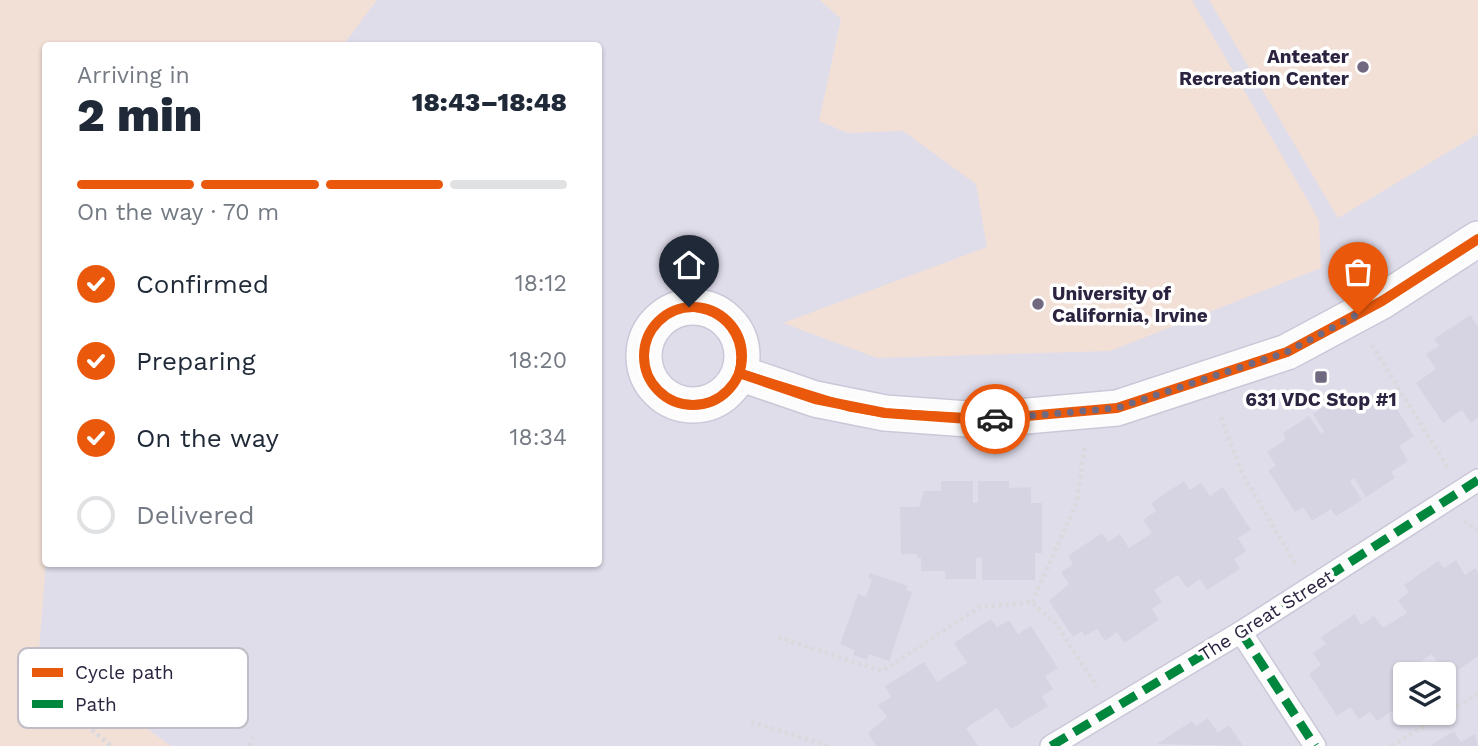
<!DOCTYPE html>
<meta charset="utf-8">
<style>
body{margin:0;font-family:"Work Sans",sans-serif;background:#f2f2f3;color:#1f2937;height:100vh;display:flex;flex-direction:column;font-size:26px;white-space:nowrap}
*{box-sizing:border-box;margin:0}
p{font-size:23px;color:#747a83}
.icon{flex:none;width:38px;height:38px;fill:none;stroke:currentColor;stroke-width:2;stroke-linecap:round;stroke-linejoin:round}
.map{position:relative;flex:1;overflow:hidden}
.sheet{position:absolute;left:42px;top:42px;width:560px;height:525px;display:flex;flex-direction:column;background:#fff;border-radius:7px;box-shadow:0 2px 5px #0004}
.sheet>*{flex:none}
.tools{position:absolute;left:1393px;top:662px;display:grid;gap:14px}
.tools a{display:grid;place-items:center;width:63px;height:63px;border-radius:7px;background:#fff;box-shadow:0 2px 5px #0004;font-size:35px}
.pin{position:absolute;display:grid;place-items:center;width:60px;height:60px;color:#fff;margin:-72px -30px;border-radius:50% 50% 50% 0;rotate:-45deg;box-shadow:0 0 7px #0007}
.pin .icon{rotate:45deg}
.courier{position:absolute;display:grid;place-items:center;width:70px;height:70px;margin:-35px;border:5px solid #ea580c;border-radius:50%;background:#fff;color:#222;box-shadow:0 2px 9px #0007}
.summary em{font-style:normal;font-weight:800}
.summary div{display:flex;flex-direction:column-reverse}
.summary{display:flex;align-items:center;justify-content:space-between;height:119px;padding:0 35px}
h1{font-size:46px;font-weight:800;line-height:52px}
.bar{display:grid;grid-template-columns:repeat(4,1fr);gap:10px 7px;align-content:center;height:84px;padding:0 35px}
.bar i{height:9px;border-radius:5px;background:#e0e1e3}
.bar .selected{background:#ea580c}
.bar p{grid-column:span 4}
ol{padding:0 35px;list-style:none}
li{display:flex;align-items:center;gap:21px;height:77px}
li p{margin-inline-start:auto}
li .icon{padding:7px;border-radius:50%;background:#ea580c;color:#fff;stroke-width:4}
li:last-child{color:#747a83}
li i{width:38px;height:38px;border:4px solid #e0e1e3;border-radius:50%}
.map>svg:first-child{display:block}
</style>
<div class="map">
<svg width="1478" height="746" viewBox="0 0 1478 746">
<rect width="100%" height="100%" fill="#edecf4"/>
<path fill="#e0ddeb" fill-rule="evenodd" d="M 0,0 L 1478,0 L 1478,746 L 0,746 ZM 46,46 L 598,46 L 598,564 L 46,564 ZM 1405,674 L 1444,674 L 1444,712 L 1405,712 Z"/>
<path fill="#f2dfd6" d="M 0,0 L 377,0 L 343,45 L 46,46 L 46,560 L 39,651 L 171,746 L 0,746 Z
M 820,0 L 1192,0 L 1319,220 L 1321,268 L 1110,351 L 877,358 L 783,323 L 987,247 L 976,184 L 903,131 L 848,133 L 819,121 L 841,19 Z
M 1209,0 L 1478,0 L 1478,134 L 1338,218 Z"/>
<path fill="#d6d4e2" d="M 1470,315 L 1478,326 L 1478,418 L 1471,423 L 1462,410 L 1443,423 L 1416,383 L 1436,369 L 1426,354 L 1439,346 L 1434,339 Z
M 1363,391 L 1373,404 L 1389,397 L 1414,436 L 1399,446 L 1408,461 L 1391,472 L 1395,478 L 1366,497 L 1354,478 L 1350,481 L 1362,500 L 1336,516 L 1331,509 L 1312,521 L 1303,507 L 1295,512 L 1268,470 L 1276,466 L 1267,452 L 1286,439 L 1283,433 L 1309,416 L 1321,434 L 1324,431 L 1313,414 L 1340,396 L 1344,403 Z
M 941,481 L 973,481 L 973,503 L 978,502 L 978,481 L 1009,481 L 1009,488 L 1031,487 L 1031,503 L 1042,503 L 1042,553 L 1035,553 L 1035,580 L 982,580 L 982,557 L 976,558 L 976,579 L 945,579 L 945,571 L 921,571 L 921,558 L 917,558 L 917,554 L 901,554 L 900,507 L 919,507 L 924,491 L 941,491 Z
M 1184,481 L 1190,490 L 1201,483 L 1210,496 L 1223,487 L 1251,530 L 1238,538 L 1246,551 L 1234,559 L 1240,569 L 1207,590 L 1200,579 L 1187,588 L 1178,575 L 1154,590 L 1162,602 L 1152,609 L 1159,620 L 1124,643 L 1117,632 L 1105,641 L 1097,629 L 1085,636 L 1082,631 L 1073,637 L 1049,601 L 1069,584 L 1061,572 L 1073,564 L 1068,556 L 1102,533 L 1108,542 L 1120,534 L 1129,548 L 1152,533 L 1143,520 L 1156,511 L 1151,503 Z
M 1456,560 L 1465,575 L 1475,568 L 1478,572 L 1478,656 L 1458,670 L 1452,661 L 1441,668 L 1432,654 L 1408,670 L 1410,674 L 1405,674 L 1405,702 L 1377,721 L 1370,712 L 1359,719 L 1350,707 L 1337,716 L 1309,674 L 1321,665 L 1313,653 L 1326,644 L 1321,637 L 1355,614 L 1361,625 L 1374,616 L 1383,628 L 1407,613 L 1398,600 L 1409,592 L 1404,585 L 1438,561 L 1444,568 Z
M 870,573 L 908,586 L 906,590 L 912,592 L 889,661 L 869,654 L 867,660 L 853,655 L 855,650 L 840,644 L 858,594 L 866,597 L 872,579 L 868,578 Z
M 991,619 L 997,627 L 1009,620 L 1018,634 L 1031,626 L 1058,668 L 1045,676 L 1053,689 L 1042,696 L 1048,706 L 1011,729 L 997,708 L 966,728 L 978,746 L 876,746 L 868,733 L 887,717 L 878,705 L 891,697 L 885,686 L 924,662 L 937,682 L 967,663 L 954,643 Z
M 1208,718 L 1218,733 L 1229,725 L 1243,746 L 1157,744 L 1192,721 L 1196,726 Z
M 1454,731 L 1461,742 L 1475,734 L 1478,746 L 1430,746 Z"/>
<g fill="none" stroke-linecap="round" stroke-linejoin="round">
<g stroke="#cbc7d8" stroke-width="24">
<path id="pedestrian" d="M 1241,632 L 1315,746
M 1051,746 L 1241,632 L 1478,480"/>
</g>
<g stroke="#cbc7d8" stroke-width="38">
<path id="tertiary" d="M644 356a49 49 0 1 1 98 0a49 49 0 1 1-98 0Z
M 739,373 L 815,399 L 885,413 L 982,420 L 1117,408 L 1287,352 L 1382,301 L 1478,239"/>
</g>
<path stroke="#dad9dd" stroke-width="4.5" stroke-dasharray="3.5 3.5" stroke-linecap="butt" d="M 1372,345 L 1448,468
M 1221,417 L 1243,475 L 1296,565
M 1464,521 L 1478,530
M 1032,602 L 1077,502 L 1085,444
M 778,637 L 882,671 L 980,607 L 1032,602 L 1056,624 L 1097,687
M 18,683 L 60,695 L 72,713 L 111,746
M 751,722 L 829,746
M 250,746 L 253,737
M 1391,746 L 1478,694"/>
<use href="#pedestrian" stroke="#fcfcfd" stroke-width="21"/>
<use href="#tertiary" stroke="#fcfcfd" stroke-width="35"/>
<path stroke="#00873e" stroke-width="9" stroke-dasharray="18 9" stroke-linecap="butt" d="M 1241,632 L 1315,746
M 1051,746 L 1241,632 L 1478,480"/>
<g stroke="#fff" stroke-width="15">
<path id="cycleway" d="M644 356a49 49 0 1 1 98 0a49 49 0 1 1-98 0Z
M 739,373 L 815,399 L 885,413 L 982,420 L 1117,408 L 1287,352 L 1382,301 L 1478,239"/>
</g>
<use href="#cycleway" stroke="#e8590c" stroke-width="10"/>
</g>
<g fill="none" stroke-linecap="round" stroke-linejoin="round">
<path stroke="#706980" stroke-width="7" stroke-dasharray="0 12.6" d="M 995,419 L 1117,408 L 1287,352 L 1358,314"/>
<path stroke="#ea580c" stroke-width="9" d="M 689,307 C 726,309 747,337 739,373 L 849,407 L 885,413 L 995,419"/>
</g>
<g fill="#706980" stroke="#fff" stroke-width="2.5">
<circle cx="1363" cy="67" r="7"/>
<circle cx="1038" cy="304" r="7"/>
<rect x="1314" y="370" width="14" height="14" rx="3.5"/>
</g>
<g text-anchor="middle" stroke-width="7" stroke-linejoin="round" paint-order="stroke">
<g font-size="19" font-weight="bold" fill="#2c2341" stroke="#fff" text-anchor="end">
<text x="1349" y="63">Anteater<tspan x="1349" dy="22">Recreation Center</tspan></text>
<text x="1052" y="300" text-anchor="start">University of<tspan x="1052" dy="22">California, Irvine</tspan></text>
<text x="1321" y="406" text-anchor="middle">631 VDC Stop #1</text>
</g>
<g font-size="19" fill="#2c2341" stroke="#fff">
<text transform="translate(1266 615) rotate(-32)" y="7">The Great Street</text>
</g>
</g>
<rect x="18" y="648" width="230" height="80" rx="10" fill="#fff" stroke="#c0bdc6" stroke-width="2"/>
<rect x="32" y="668" width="31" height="9" fill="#e8590c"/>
<rect x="32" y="700" width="31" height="8" fill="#00873e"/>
<g font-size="19" fill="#2c2341">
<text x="75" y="679">Cycle path</text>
<text x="75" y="711">Path</text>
</g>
</svg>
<div class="tools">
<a><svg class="icon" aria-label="layers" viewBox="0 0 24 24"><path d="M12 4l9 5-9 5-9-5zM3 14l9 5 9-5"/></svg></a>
</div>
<div class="pin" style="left:1358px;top:314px;background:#ea580c"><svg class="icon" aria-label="bag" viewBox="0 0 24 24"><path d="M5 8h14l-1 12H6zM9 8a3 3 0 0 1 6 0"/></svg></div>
<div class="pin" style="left:689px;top:307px;background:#1f2937"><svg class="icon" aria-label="home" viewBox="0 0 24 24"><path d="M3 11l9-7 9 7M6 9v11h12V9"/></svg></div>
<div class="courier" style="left:995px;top:419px"><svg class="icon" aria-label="car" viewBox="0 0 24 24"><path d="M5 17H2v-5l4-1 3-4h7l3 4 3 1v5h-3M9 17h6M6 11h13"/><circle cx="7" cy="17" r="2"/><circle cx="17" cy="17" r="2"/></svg></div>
<section class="sheet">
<div class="summary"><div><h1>2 min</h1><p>Arriving in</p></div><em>18:43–18:48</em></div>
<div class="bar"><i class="selected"></i><i class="selected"></i><i class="selected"></i><i></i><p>On the way · 70 m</p></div>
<ol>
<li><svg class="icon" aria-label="check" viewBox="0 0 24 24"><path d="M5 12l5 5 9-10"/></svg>Confirmed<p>18:12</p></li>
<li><svg class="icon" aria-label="check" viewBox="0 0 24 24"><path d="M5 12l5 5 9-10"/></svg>Preparing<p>18:20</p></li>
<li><svg class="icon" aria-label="check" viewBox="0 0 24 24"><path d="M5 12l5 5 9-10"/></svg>On the way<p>18:34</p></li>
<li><i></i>Delivered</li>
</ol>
</section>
</div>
